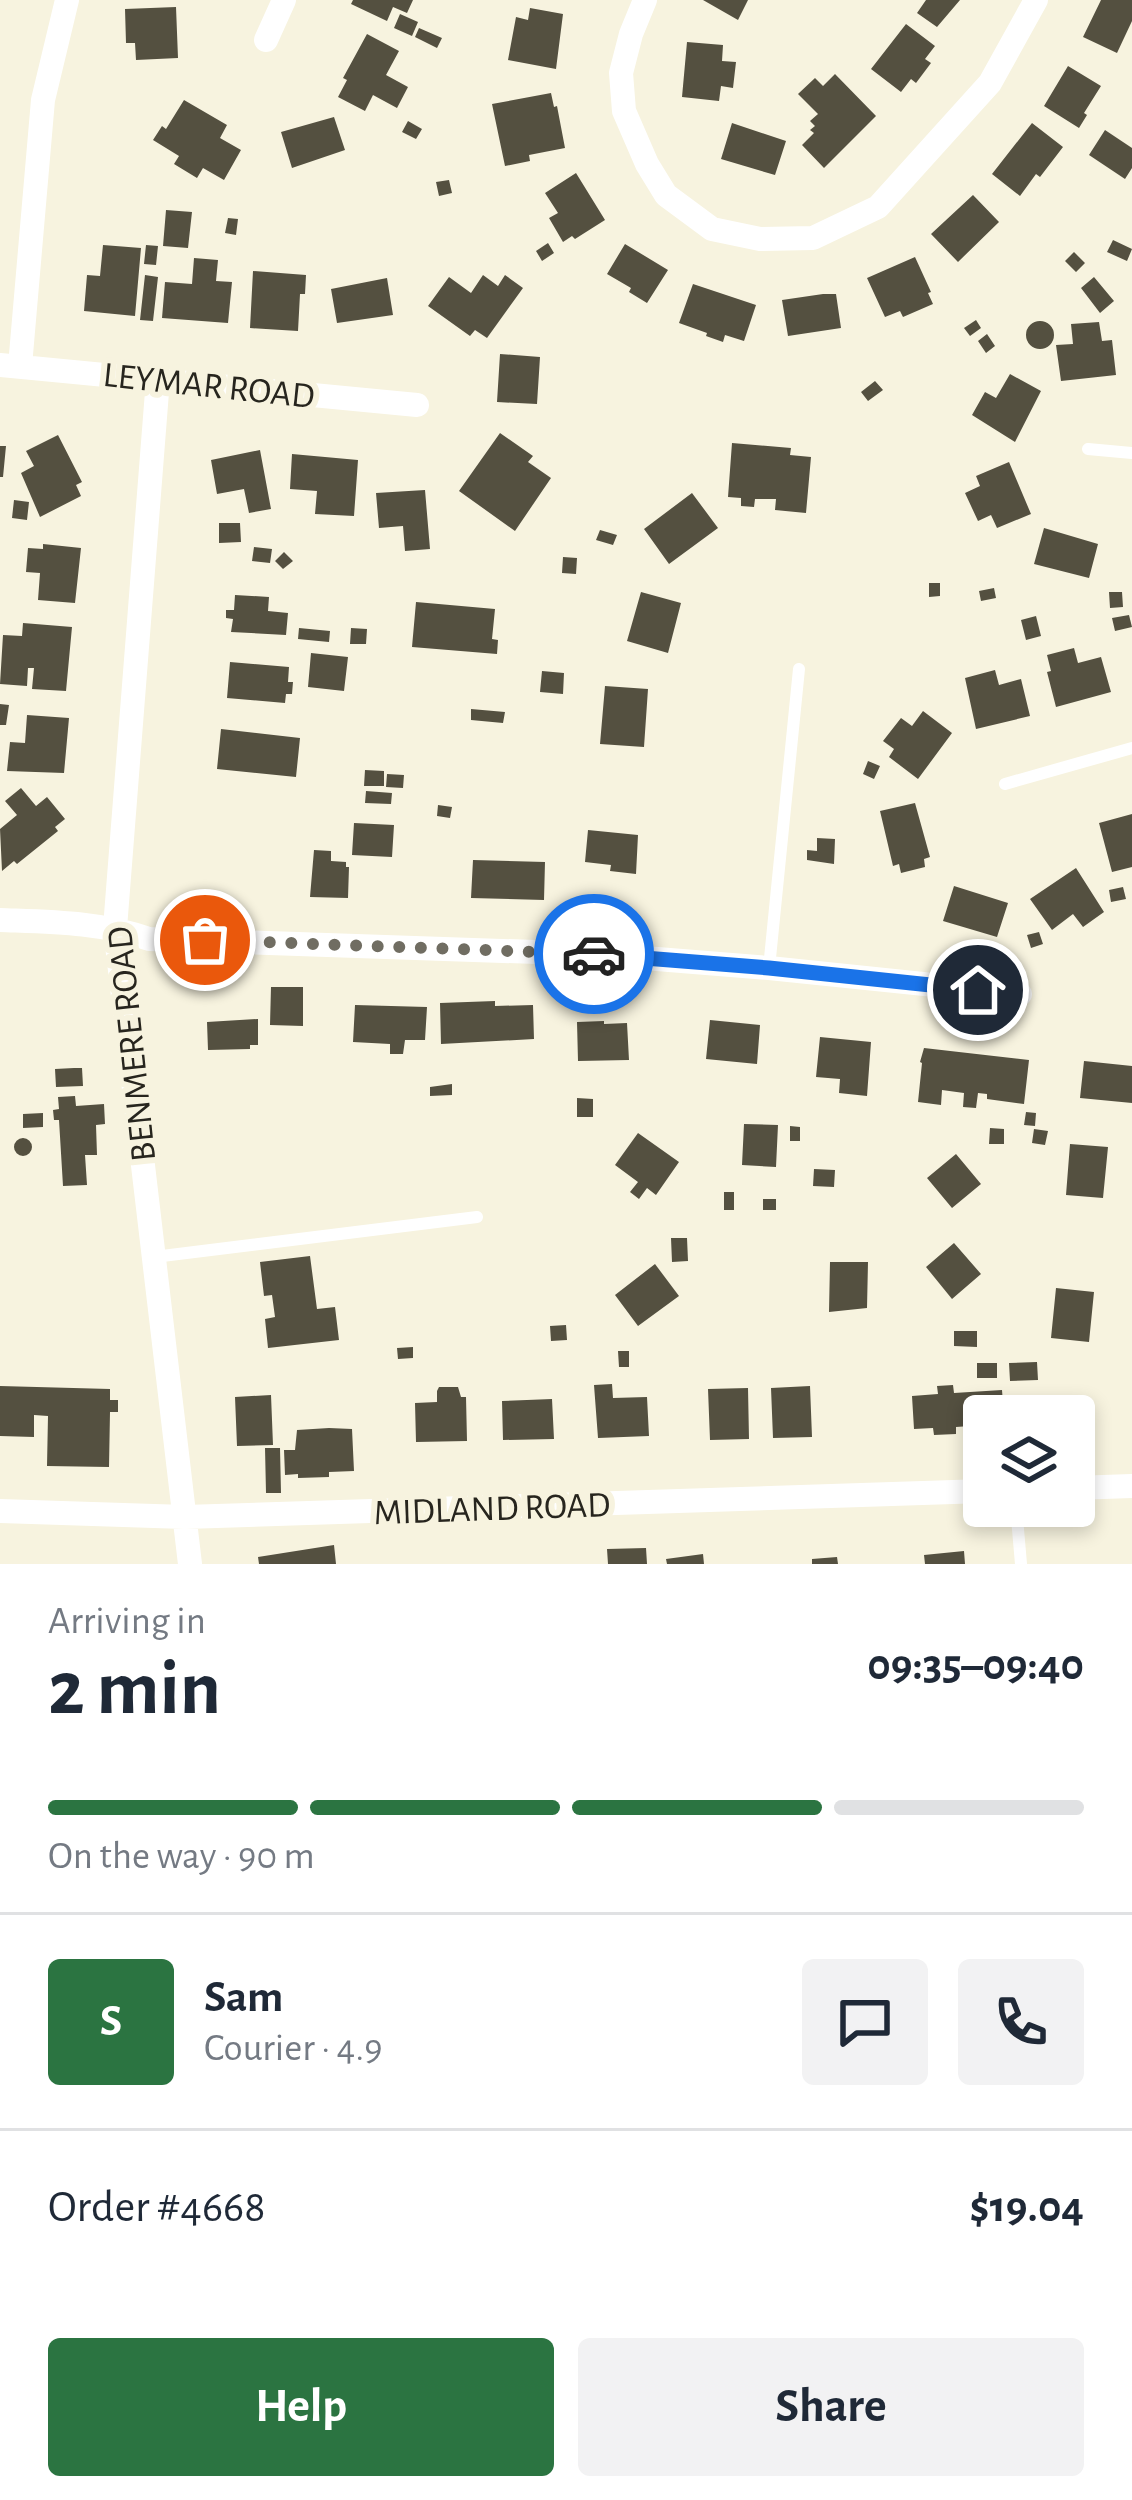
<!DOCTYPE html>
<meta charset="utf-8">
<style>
body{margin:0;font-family:"Alegreya Sans",sans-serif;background:#f2f2f3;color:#1f2937;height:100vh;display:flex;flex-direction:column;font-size:45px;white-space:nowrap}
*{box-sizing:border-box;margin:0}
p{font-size:39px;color:#747a83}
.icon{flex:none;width:66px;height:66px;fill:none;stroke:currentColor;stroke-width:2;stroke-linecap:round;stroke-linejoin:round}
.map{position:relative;height:1564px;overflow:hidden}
.side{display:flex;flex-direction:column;background:#fff;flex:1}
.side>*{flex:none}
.tools{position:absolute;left:963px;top:1395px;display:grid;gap:24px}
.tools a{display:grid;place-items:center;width:132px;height:132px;border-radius:12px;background:#fff;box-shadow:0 6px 18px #0003;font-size:60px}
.pin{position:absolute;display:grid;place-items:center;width:102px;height:102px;color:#fff;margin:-51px;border:6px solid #fff;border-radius:50%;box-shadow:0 3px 12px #0007}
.courier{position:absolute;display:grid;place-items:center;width:120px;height:120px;margin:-60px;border:9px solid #1a73e8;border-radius:50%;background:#fff;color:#222;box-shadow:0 3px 15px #0007}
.head em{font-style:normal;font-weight:700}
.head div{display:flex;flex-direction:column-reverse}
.head{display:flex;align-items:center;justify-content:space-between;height:204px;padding:0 48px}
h1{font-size:78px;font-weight:700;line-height:90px}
.bar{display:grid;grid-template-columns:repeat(4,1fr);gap:18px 12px;align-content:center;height:144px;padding:0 48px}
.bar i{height:15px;border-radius:9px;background:#e0e1e3}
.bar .active{background:#2b7441}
.bar p{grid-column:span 4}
.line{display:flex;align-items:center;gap:30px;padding:0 48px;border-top:3px solid #e0e1e3}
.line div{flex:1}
.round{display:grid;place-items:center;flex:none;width:126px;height:126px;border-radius:12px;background:#f2f2f3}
.primary-button{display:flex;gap:24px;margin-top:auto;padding:24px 48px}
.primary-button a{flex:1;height:138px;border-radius:12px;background:#2b7441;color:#fff;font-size:48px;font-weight:700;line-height:138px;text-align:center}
.primary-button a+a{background:#f2f2f3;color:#1f2937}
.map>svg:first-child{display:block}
</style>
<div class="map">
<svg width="1132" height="1564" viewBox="0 0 1132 1564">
<rect width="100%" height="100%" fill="#f7f3df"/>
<path fill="#545040" d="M 353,0 L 413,0 L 407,13 L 393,7 L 387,21 L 351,4 Z
M 703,0 L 748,0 L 738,20 Z
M 926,0 L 960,0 L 937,27 L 917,13 Z
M 1101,0 L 1132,0 L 1132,21 L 1117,53 L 1083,37 Z
M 176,7 L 178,58 L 136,60 L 135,43 L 126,43 L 125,9 Z
M 530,8 L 563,14 L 556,69 L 508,60 L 516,17 L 528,20 Z
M 400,14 L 418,22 L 412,36 L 394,28 Z
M 906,24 L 935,46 L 925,59 L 931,63 L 916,83 L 911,79 L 901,92 L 871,69 Z
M 419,28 L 442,38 L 437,48 L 415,37 Z
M 367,34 L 399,51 L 386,75 L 408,87 L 397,108 L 373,95 L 365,111 L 338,97 L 347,80 L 343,78 Z
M 687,42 L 723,45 L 722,61 L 736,62 L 733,88 L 721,86 L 719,101 L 682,97 Z
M 1068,66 L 1101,86 L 1084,113 L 1087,115 L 1079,128 L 1044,106 Z
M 835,74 L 876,116 L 824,168 L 802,145 L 814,133 L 810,130 L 815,126 L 810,121 L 818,114 L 798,94 L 815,78 L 823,86 Z
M 551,93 L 554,107 L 557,106 L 565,148 L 529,155 L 530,161 L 505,166 L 492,104 Z
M 184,100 L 227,125 L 220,138 L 241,150 L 224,180 L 203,168 L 197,178 L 174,164 L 179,156 L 153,140 L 162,126 L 166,129 Z
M 334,117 L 345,150 L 292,168 L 281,132 Z
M 408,121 L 422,129 L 416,139 L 402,132 Z
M 732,123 L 786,141 L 775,175 L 721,159 Z
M 1032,123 L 1063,147 L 1040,177 L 1036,174 L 1020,196 L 992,174 Z
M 1105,130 L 1132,148 L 1132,168 L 1125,179 L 1089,155 Z
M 576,173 L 605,220 L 575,239 L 572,236 L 563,242 L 549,218 L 558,213 L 545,193 Z
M 449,180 L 452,193 L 439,196 L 436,182 Z
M 973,195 L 999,222 L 958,262 L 931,234 Z
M 166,210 L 192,212 L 188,248 L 163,246 Z
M 228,218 L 238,219 L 236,235 L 225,233 Z
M 1113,240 L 1132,249 L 1127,261 L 1107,252 Z
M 548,243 L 554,253 L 542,261 L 536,251 Z
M 625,244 L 668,270 L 647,303 L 629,292 L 631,288 L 607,274 Z
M 103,245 L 141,248 L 135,316 L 84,311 L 87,275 L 100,276 Z
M 146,245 L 158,246 L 156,265 L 144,264 Z
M 1074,252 L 1085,263 L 1076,272 L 1065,261 Z
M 915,257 L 931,292 L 928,293 L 933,304 L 903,317 L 900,311 L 885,317 L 867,278 Z
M 194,258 L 218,260 L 216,281 L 232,282 L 228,323 L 162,318 L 165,282 L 192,284 Z
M 253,271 L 306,275 L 305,294 L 300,294 L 298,331 L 250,328 Z
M 145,275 L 158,277 L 153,321 L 140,320 Z
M 483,275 L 498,286 L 505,275 L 523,288 L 487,338 L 475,330 L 470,336 L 428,306 L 449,277 L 471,293 Z
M 1094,277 L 1114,301 L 1100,313 L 1081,288 Z
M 387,278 L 393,315 L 337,323 L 331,289 Z
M 693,284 L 756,305 L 744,341 L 725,335 L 723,342 L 706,336 L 707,333 L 679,323 Z
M 823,294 L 836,294 L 841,328 L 788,336 L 782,300 Z
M 976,320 L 981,328 L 970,336 L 964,328 Z
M1026 335a14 14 0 1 1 28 0a14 14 0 1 1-28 0Z
M 1099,322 L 1102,341 L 1112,340 L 1116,375 L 1061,381 L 1056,345 L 1073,344 L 1071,324 Z
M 987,334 L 995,346 L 986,353 L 978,341 Z
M 500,354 L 540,357 L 537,404 L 497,402 Z
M 1010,374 L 1041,391 L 1015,442 L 972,415 L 985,392 L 996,398 Z
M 875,381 L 883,390 L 868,401 L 861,392 Z
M 500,433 L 533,456 L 528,462 L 551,478 L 515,531 L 459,491 Z
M 58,435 L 82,482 L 76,485 L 81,496 L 40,517 L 21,473 L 34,466 L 26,451 Z
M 732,443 L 791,448 L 790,455 L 811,457 L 806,513 L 775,510 L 776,499 L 755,499 L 754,507 L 741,506 L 741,498 L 728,497 Z
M 0,446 L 6,446 L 3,477 L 0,477 Z
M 260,450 L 271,509 L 249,513 L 244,489 L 217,494 L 211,460 Z
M 292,454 L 358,460 L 354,516 L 315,514 L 317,491 L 290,489 Z
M 1009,462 L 1031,514 L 997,528 L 991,515 L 978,521 L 965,493 L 980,486 L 976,476 Z
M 425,490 L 430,549 L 405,551 L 403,526 L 379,528 L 376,493 Z
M 692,493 L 718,528 L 669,564 L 644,529 Z
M 14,500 L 29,502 L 27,520 L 12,518 Z
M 219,523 L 240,523 L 241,542 L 219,543 Z
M 1044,528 L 1098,544 L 1089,578 L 1034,564 Z
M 600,530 L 617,535 L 613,545 L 596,540 Z
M 43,544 L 81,548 L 75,603 L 38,600 L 40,573 L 26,572 L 28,548 L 43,549 Z
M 254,547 L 272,549 L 270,563 L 252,561 Z
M 284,552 L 293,561 L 283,569 L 275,561 Z
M 563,557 L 577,558 L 576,574 L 562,573 Z
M 929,583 L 940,583 L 940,596 L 929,597 Z
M 994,588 L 996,598 L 981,601 L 979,591 Z
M 641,592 L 681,603 L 668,653 L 627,641 Z
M 1109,592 L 1122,592 L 1123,607 L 1110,608 Z
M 235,595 L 269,597 L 268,611 L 288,613 L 286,635 L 231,632 L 233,619 L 226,618 L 226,610 L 234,610 Z
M 416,602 L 495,609 L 492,639 L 498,640 L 497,654 L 412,647 Z
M 1129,615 L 1132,627 L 1115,631 L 1112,618 Z
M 1036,616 L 1041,636 L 1026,640 L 1021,620 Z
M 23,623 L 72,627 L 66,691 L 32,689 L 34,668 L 28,668 L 27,686 L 0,684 L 3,635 L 22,636 Z
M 299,628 L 330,631 L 329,642 L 298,639 Z
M 351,628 L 367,629 L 366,644 L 350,644 Z
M 1074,648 L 1078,663 L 1101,657 L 1111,692 L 1056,707 L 1047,672 L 1051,671 L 1047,655 Z
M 311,653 L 348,657 L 344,691 L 308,687 Z
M 230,662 L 289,667 L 288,682 L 293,682 L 292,694 L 286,694 L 285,703 L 227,698 Z
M 995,670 L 999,685 L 1021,679 L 1030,716 L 976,729 L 965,678 Z
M 542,671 L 564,673 L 563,694 L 540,692 Z
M 605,686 L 648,689 L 644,747 L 600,744 Z
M 0,704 L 9,705 L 6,725 L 0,725 Z
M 471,709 L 505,712 L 503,723 L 471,720 Z
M 923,711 L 952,733 L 918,779 L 889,757 L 894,749 L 883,741 L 901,718 L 912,726 Z
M 27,715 L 69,718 L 64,773 L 7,771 L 10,742 L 25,743 Z
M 221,729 L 300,738 L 296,777 L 217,769 Z
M 868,761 L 880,766 L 874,779 L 863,774 Z
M 365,770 L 384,771 L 384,786 L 364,786 Z
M 387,774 L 404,775 L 403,788 L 386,787 Z
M 21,788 L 36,806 L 47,797 L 65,819 L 55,827 L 58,831 L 17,864 L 14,861 L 2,871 L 0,829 L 17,815 L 5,801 Z
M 366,791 L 392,793 L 391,804 L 365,803 Z
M 915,803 L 930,857 L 924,859 L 925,867 L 901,873 L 899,864 L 893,866 L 880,811 Z
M 438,805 L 452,807 L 450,818 L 437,816 Z
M 1132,814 L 1132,867 L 1112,872 L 1099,823 Z
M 354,823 L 394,825 L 392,857 L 352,855 Z
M 588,830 L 638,835 L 636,874 L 610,871 L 611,865 L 585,862 Z
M 817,838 L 835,839 L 834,864 L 807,860 L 807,850 L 817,851 Z
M 314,850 L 331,851 L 331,861 L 346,862 L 346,867 L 349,867 L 348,898 L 310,897 Z
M 473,860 L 545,862 L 544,900 L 471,898 Z
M 1076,868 L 1104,912 L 1083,927 L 1073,914 L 1052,930 L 1030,899 Z
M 954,886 L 1008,903 L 997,937 L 943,921 Z
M 1123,887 L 1126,899 L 1111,902 L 1109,890 Z
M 1039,932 L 1043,944 L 1031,948 L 1027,935 Z
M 271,987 L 303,987 L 303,1026 L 270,1025 Z
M 495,1001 L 495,1006 L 533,1005 L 534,1039 L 441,1044 L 440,1003 Z
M 355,1005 L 427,1007 L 425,1040 L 405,1040 L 403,1054 L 390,1054 L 390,1044 L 353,1042 Z
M 258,1019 L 258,1045 L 250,1045 L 250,1049 L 208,1050 L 207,1022 Z
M 710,1020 L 760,1025 L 757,1064 L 706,1059 Z
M 604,1021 L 604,1024 L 627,1023 L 629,1060 L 578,1061 L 577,1022 Z
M 820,1037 L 871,1042 L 867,1096 L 839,1093 L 840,1079 L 816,1077 Z
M 924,1048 L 1029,1060 L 1024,1104 L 987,1099 L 987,1094 L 978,1093 L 976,1108 L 963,1107 L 964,1093 L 942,1090 L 941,1105 L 918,1102 L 922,1063 L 920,1062 Z
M 1084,1061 L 1132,1066 L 1132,1103 L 1080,1098 Z
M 74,1068 L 82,1068 L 83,1086 L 56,1087 L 55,1069 Z
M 452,1084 L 452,1095 L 430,1096 L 430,1087 Z
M 75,1096 L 76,1106 L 104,1104 L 105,1124 L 96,1125 L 97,1155 L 85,1155 L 87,1185 L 63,1186 L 59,1120 L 54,1120 L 53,1110 L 59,1109 L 58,1097 Z
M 577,1098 L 593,1099 L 593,1117 L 577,1117 Z
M 1026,1112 L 1036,1113 L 1035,1126 L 1024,1125 Z
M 43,1113 L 43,1127 L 23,1128 L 23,1114 Z
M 744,1124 L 778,1125 L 776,1167 L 742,1165 Z
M 790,1126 L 800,1127 L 800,1141 L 790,1141 Z
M 990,1128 L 1004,1129 L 1004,1144 L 989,1144 Z
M 1034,1129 L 1048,1131 L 1045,1145 L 1032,1143 Z
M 638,1133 L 679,1162 L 656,1195 L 647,1188 L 639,1199 L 630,1192 L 638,1182 L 615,1165 Z
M14 1147a9 9 0 1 1 18 0a9 9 0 1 1-18 0Z
M 1070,1144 L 1108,1147 L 1103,1198 L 1066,1195 Z
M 956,1154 L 981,1184 L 952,1208 L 927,1178 Z
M 814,1169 L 835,1170 L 834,1187 L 813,1186 Z
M 724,1192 L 734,1192 L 734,1210 L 724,1210 Z
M 763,1199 L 776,1199 L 776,1210 L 763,1210 Z
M 671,1238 L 687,1238 L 688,1261 L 672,1262 Z
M 954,1243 L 981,1274 L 952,1299 L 926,1267 Z
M 310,1256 L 317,1309 L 335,1307 L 339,1340 L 268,1348 L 265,1319 L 275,1317 L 272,1295 L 264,1296 L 260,1262 Z
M 830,1262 L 868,1262 L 867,1308 L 829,1312 Z
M 655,1264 L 679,1296 L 638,1326 L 615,1295 Z
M 1056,1288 L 1094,1292 L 1089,1342 L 1051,1338 Z
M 566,1325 L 567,1340 L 551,1341 L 550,1326 Z
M 954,1331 L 977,1331 L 977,1347 L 954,1346 Z
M 413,1347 L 413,1358 L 398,1359 L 397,1348 Z
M 618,1351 L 629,1351 L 629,1367 L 619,1367 Z
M 1037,1362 L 1038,1380 L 1010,1381 L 1009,1363 Z
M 977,1363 L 997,1363 L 997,1378 L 977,1378 Z
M 612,1384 L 613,1398 L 647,1397 L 649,1436 L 598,1438 L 594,1385 Z
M 953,1385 L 954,1393 L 1002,1390 L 1004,1416 L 984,1416 L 984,1425 L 956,1427 L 956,1434 L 934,1435 L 933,1428 L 914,1429 L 912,1396 L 938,1394 L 937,1386 Z
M 0,1386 L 110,1389 L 110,1400 L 118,1400 L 118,1412 L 110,1412 L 109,1467 L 47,1466 L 48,1416 L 34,1415 L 34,1437 L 0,1436 Z
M 810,1386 L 812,1437 L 773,1438 L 771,1388 Z
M 439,1387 L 458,1387 L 461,1397 L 466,1397 L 467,1441 L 416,1442 L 415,1403 L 437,1402 L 437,1391 Z
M 748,1388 L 749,1439 L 710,1440 L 708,1389 Z
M 271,1395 L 273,1445 L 237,1446 L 235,1397 Z
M 552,1399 L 554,1439 L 503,1440 L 502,1401 Z
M 329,1428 L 352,1429 L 354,1471 L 329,1472 L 329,1477 L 298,1478 L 298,1474 L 285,1475 L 284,1450 L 295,1450 L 297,1430 Z
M 265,1448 L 280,1448 L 281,1493 L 266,1493 Z
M 334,1545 L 336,1564 L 259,1564 L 258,1557 Z
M 646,1548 L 647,1564 L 608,1564 L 607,1549 Z
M 964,1551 L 965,1564 L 925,1564 L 924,1555 Z
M 703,1554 L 704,1564 L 667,1564 L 666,1559 Z
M 837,1557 L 838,1564 L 812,1564 L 812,1559 Z"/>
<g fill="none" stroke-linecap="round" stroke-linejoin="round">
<path stroke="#fff" stroke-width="12" d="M 1088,449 L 1132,453
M 1005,784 L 1132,748
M 769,968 L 799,669
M 154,1257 L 477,1217
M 1016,1506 L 1021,1564"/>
<path stroke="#fff" stroke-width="24" d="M 645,0 L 631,34 L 621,73 L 624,111 L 647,164 L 666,195 L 712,229 L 760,239 L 813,238 L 878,207 L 990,83 L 1036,0
M 266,40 L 284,0
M 0,365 L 417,405
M 20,366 L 43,100 L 67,0
M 158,379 L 115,928 L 190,1564
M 0,920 C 51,922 100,922 149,939 L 595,954 L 769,968 L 1020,994
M 1074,1488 L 1132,1486
M 0,1511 L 185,1517 L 984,1491"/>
</g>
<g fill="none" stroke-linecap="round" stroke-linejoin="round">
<path stroke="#706d62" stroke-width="12" stroke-dasharray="0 21.6" d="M 205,940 L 594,954"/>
<path stroke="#1a73e8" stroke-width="15" d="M 594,954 L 769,968 L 978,990"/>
</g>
<g text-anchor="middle" stroke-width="12" stroke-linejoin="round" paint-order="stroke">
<g font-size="36" fill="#27251e" stroke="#f7f3df">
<text transform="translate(209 384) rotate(6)" y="13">LEYMAR ROAD</text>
<text transform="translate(130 1044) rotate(-96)" y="13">BENMERE ROAD</text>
<text transform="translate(492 1507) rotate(-2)" y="13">MIDLAND ROAD</text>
</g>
</g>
</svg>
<div class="tools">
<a><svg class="icon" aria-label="layers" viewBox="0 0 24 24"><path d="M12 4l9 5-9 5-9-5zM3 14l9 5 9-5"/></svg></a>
</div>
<div class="pin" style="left:205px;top:940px;background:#ea580c"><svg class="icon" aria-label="bag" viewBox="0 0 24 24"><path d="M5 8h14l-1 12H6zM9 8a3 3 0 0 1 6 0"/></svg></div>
<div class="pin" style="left:978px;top:990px;background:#1f2937"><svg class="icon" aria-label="home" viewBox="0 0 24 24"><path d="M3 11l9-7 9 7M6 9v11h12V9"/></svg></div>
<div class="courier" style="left:594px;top:954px"><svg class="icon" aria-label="car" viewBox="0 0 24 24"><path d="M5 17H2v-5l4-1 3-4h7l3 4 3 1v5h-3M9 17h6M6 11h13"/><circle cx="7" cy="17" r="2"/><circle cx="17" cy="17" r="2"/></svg></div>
</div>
<section class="side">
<div class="head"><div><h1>2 min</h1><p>Arriving in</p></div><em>09:35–09:40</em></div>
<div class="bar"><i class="active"></i><i class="active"></i><i class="active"></i><i></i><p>On the way · 90 m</p></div>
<div class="line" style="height:216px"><b class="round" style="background:#2b7441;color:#fff">S</b><div><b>Sam</b><p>Courier · 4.9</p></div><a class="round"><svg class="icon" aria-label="chat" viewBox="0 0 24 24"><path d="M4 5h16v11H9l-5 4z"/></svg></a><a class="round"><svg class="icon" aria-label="phone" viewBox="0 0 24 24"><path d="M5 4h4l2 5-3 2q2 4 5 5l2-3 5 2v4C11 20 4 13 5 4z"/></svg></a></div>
<div class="line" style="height:156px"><div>Order #4668</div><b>$19.04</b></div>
<div class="primary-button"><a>Help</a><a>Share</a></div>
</section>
